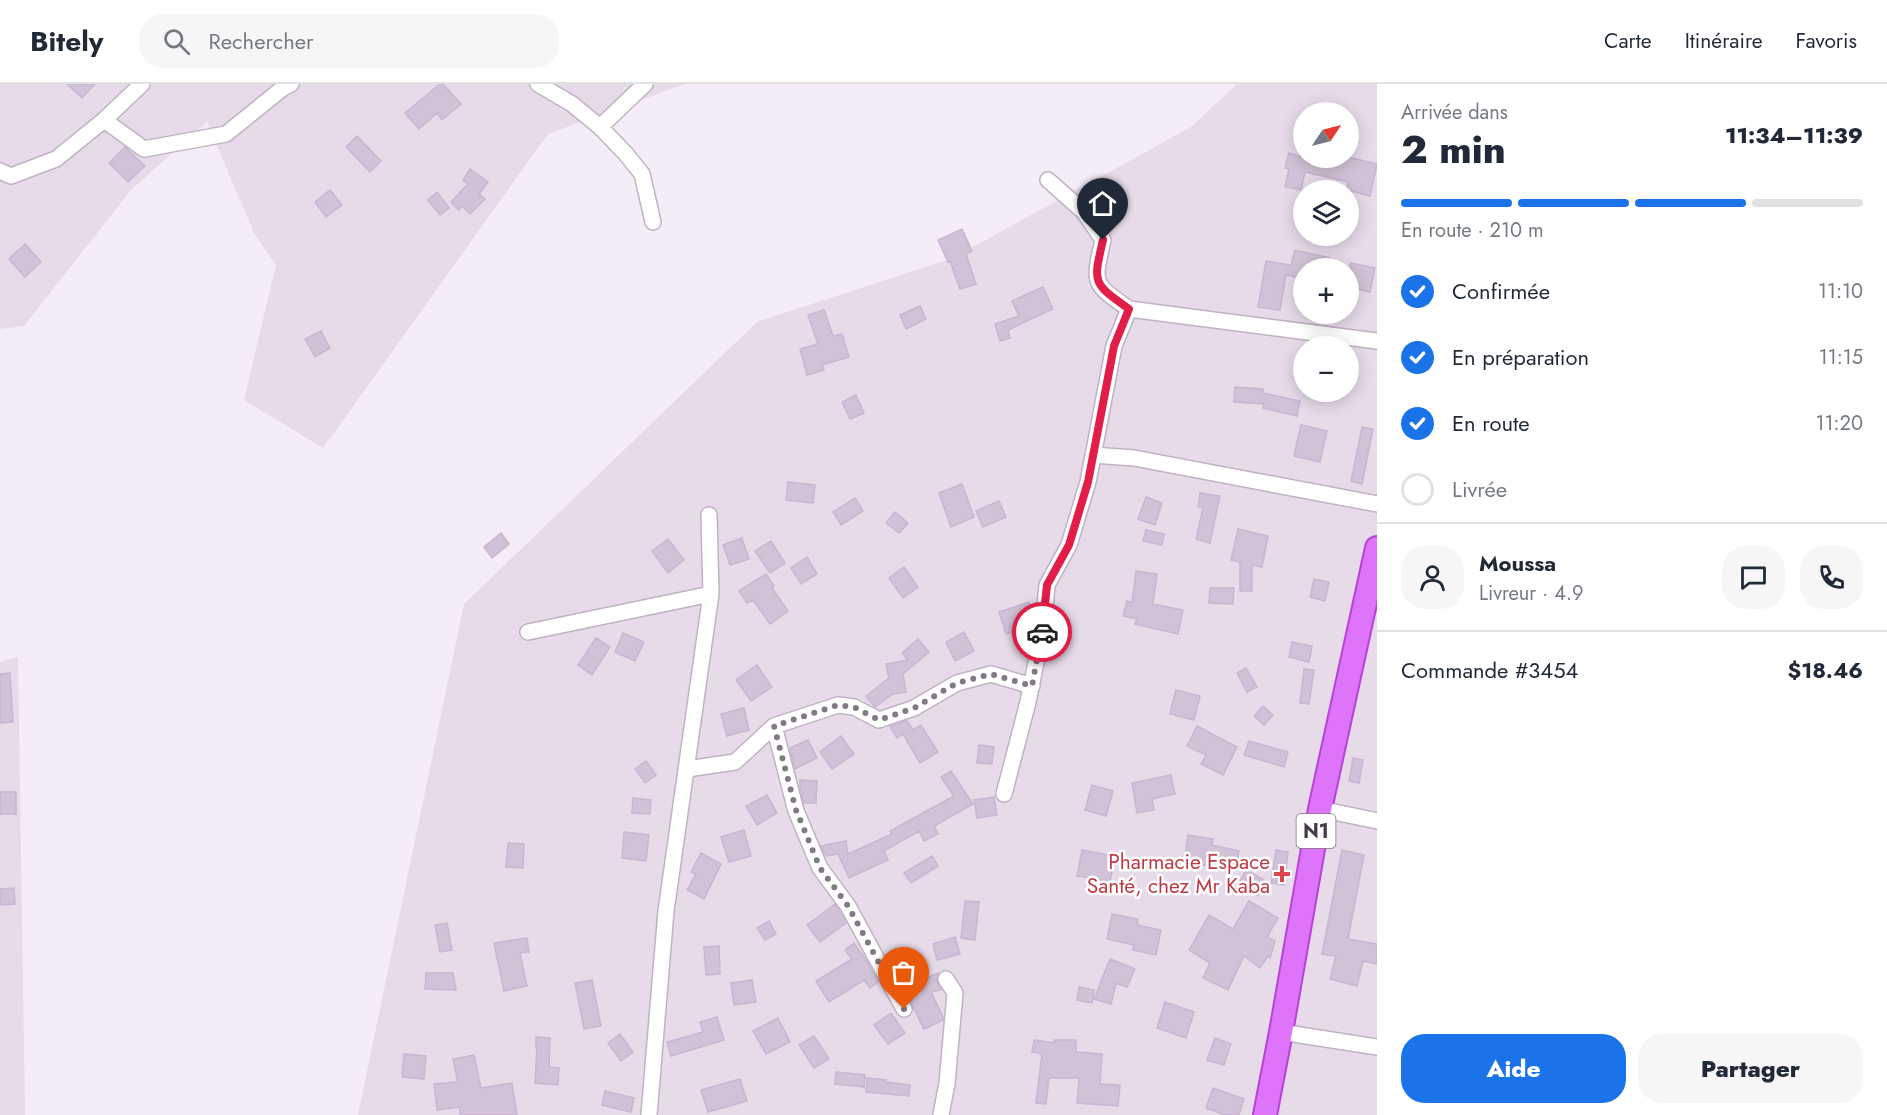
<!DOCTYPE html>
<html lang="fr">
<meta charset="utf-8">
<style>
body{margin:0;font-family:Jost,sans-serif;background:#f6f6f7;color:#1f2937;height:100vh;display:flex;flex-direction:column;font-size:22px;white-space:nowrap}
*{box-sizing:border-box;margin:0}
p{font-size:20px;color:#747a83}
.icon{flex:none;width:33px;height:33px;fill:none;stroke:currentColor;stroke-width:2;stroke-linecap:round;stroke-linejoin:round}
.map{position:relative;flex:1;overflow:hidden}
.side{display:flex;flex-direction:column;background:#fff;width:510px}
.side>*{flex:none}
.needle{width:39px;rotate:55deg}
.tools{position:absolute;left:1293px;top:18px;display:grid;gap:12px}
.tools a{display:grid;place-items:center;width:66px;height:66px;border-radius:50%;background:#fff;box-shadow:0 3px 15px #0003;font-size:30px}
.pin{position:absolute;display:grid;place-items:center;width:51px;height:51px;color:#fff;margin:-62px -26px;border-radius:50% 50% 50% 0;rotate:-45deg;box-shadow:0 0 6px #0007}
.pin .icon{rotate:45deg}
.courier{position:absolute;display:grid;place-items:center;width:60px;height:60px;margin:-30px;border:4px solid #e11d48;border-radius:50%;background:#fff;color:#222;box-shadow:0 2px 8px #0007}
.overview em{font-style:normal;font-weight:800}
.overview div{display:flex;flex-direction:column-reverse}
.overview{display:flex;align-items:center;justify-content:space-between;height:102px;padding:0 24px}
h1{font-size:39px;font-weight:800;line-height:45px}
.bar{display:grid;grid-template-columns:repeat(4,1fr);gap:9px 6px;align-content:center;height:72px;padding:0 24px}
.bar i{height:8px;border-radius:4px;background:#e0e1e3}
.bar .selected{background:#1a73e8}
.bar p{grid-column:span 4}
.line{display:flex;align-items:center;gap:15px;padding:0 24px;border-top:2px solid #e0e1e3}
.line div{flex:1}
.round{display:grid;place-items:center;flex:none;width:63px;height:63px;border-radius:24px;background:#f6f6f7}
ol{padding:0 24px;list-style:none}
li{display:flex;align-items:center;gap:18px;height:66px}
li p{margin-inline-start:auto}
li .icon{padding:6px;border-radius:50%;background:#1a73e8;color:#fff;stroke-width:4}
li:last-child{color:#747a83}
li i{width:33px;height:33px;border:3px solid #e0e1e3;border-radius:50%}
.cta{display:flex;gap:12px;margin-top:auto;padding:12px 24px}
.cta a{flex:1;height:69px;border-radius:24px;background:#1a73e8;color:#fff;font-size:24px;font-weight:800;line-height:69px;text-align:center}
.cta a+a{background:#f6f6f7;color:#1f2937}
header{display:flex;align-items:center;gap:36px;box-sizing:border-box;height:84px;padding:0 30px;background:#fff;border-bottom:2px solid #e0e1e3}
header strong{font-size:28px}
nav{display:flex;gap:33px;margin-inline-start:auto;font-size:21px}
.search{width:420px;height:54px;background:#f6f6f7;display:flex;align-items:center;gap:15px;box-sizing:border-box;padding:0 21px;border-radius:24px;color:#747a83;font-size:22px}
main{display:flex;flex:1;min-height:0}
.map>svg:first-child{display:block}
</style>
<header>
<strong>Bitely</strong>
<div class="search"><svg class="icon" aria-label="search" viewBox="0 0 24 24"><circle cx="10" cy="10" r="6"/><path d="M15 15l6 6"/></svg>Rechercher</div>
<nav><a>Carte</a><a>Itinéraire</a><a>Favoris</a></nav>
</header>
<main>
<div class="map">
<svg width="1377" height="1031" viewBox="0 0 1377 1031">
<rect width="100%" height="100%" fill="#f4ecf6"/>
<path fill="#e7dbe9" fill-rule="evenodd" d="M 0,0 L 685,0 L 548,50 L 323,364 L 244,316 L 276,181 L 254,149 L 207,38 L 131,106 L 24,242 L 0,245 Z
M 1237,0 L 1377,0 L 1377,1031 L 358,1031 L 464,520 L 757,238 L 953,174 L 1191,43 ZM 1304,28 L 1348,28 L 1348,74 L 1304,74 ZM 1304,106 L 1348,106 L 1348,152 L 1304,152 ZM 1304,184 L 1348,184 L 1348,230 L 1304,230 ZM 1304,262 L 1348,262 L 1348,308 L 1304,308 Z
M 18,573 L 25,1031 L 0,1031 L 0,578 Z"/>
<path fill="#d2c2d7" stroke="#cab5d2" stroke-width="1.5" d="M 67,0 L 95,0 L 82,14 Z
M 440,0 L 443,0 L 461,20 L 442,36 L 437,29 L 419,45 L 405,29 Z
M 357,52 L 381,77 L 370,88 L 346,63 Z
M 125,63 L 145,82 L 128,98 L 109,79 Z
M 1289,69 L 1304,74 L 1352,74 L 1377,80 L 1370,112 L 1347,106 L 1348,98 L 1305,88 L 1301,106 L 1285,103 L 1289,85 L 1285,84 Z
M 470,85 L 488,98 L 479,110 L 485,115 L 470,130 L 462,122 L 459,126 L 451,118 L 468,100 L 463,96 Z
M 330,106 L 342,121 L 326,133 L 315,118 Z
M 437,108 L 449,124 L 440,131 L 428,116 Z
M 962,145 L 972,167 L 966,170 L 976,200 L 960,205 L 950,177 L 948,178 L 938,156 Z
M 25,160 L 41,178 L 25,193 L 9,175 Z
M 1295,166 L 1330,174 L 1327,184 L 1304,184 L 1304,195 L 1286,191 L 1280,226 L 1258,223 L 1266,177 L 1291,181 Z
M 1351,179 L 1375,184 L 1370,208 L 1348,203 L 1348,191 Z
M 1043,203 L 1053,225 L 1008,246 L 1010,254 L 1000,257 L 995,240 L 1019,232 L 1012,217 Z
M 920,222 L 926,235 L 906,245 L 900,231 Z
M 824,226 L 833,252 L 842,250 L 849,273 L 822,281 L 824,286 L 807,291 L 800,265 L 818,260 L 808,231 Z
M 321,247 L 330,264 L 315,273 L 305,255 Z
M 1235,303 L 1263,305 L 1263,309 L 1300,317 L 1297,332 L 1263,324 L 1264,320 L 1234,318 Z
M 856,311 L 864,329 L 850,335 L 842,318 Z
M 1301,341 L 1327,347 L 1320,378 L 1294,372 Z
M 1362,343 L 1373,345 L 1362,400 L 1351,397 Z
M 788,398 L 815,401 L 813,419 L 786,416 Z
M 962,400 L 974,433 L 951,443 L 939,409 Z
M 1200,409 L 1220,412 L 1210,459 L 1196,455 L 1203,424 L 1198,423 Z
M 1146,413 L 1162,419 L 1155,441 L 1138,435 Z
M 855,414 L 863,427 L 841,441 L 833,428 Z
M 999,417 L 1006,433 L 983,443 L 976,427 Z
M 895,428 L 908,439 L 899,449 L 886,439 Z
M 1238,445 L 1268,452 L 1262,483 L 1252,481 L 1252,507 L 1240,507 L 1240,478 L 1231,476 Z
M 1146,446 L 1164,450 L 1162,461 L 1143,457 Z
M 501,449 L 509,460 L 492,474 L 484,463 Z
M 742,454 L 749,475 L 730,481 L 723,461 Z
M 668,455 L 684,476 L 668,489 L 652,467 Z
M 771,457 L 785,479 L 770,489 L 755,467 Z
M 807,473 L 817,490 L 801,500 L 791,484 Z
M 904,483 L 918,503 L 903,514 L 889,494 Z
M 1136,487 L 1157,490 L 1153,520 L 1183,526 L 1178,550 L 1135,540 L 1137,535 L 1123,532 L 1127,517 L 1132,519 Z
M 766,490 L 774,502 L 772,504 L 788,527 L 770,540 L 753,516 L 747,519 L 739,507 Z
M 1314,495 L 1329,498 L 1325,517 L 1310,513 Z
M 1210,504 L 1234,504 L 1233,520 L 1209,519 Z
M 1029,518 L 1034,534 L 1034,541 L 1006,550 L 999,528 Z
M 964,548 L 974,567 L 955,577 L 946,558 Z
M 623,549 L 644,558 L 635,577 L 615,568 Z
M 596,554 L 610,563 L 592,591 L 578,581 Z
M 918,555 L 929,568 L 903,590 L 906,608 L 893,610 L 875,623 L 866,612 L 889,594 L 886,580 L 908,576 L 902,569 Z
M 1292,558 L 1312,562 L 1309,578 L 1289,573 Z
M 757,581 L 772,603 L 751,617 L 736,596 Z
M 1246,584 L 1257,603 L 1247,608 L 1237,589 Z
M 1304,585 L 1314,586 L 1309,620 L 1300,619 Z
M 10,589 L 13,638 L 0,639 L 0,590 Z
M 1176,606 L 1200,612 L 1194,636 L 1170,630 Z
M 1263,622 L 1273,631 L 1264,641 L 1254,632 Z
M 744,624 L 749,646 L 727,652 L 721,630 Z
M 907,637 L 913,646 L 921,641 L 938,668 L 920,679 L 903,650 L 897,654 L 890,643 Z
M 1197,642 L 1237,663 L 1223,691 L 1201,680 L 1206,671 L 1187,662 Z
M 841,652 L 854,670 L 832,685 L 820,668 Z
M 808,656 L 817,674 L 795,685 L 790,664 Z
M 1249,657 L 1288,668 L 1284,683 L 1244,671 Z
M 979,661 L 994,663 L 992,680 L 977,679 Z
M 1353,674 L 1363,676 L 1359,699 L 1349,697 Z
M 646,677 L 656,691 L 645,699 L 635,685 Z
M 951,687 L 973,720 L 934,742 L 938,750 L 924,757 L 919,747 L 884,767 L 888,776 L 849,794 L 838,770 L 826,772 L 821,762 L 846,757 L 848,770 L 892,750 L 890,747 L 954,712 L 941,693 Z
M 1171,691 L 1175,710 L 1152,715 L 1154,726 L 1137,729 L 1132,699 Z
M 800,696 L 817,697 L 816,719 L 804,719 L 800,703 Z
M 1092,701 L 1113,707 L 1106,732 L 1085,726 Z
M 0,708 L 16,708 L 16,730 L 0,730 Z
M 767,711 L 777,729 L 757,741 L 746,722 Z
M 994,713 L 997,731 L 977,734 L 974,716 Z
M 633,714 L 651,716 L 650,730 L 632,729 Z
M 744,746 L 751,772 L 729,778 L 721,753 Z
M 624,748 L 649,751 L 646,777 L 622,774 Z
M 1188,751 L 1213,755 L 1212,761 L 1239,767 L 1236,783 L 1209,778 L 1209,782 L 1184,779 Z
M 508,759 L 524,760 L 523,784 L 506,783 Z
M 1082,766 L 1115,772 L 1110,798 L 1077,792 Z
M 1276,766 L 1288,768 L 1284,801 L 1271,799 Z
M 1342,766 L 1364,771 L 1348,855 L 1377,860 L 1377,880 L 1363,877 L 1357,902 L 1330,895 L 1336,872 L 1322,870 Z
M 701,769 L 721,780 L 704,815 L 687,806 L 696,790 L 691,788 Z
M 932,772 L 938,782 L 911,799 L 904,789 Z
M 1246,786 L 1266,797 L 1258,812 L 1238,801 Z
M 14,804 L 15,820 L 0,821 L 0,805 Z
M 965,817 L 979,818 L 975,856 L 961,854 Z
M 1249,817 L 1278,834 L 1267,853 L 1275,857 L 1270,874 L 1268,872 L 1260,884 L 1244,872 L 1228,906 L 1203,894 L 1210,879 L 1189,866 L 1209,831 L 1233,845 Z
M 835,820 L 846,839 L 820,858 L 807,841 Z
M 1112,830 L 1138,835 L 1137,841 L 1161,846 L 1156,871 L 1133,866 L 1134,861 L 1107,855 Z
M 769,837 L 776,850 L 765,856 L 757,844 Z
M 447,839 L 452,866 L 440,868 L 435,841 Z
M 955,853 L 960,870 L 937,876 L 933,860 Z
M 527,854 L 529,868 L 520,869 L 527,902 L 504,907 L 494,859 Z
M 854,859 L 866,876 L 878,898 L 870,904 L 864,896 L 829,918 L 816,897 L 852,875 L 845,866 Z
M 719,862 L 720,890 L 706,891 L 704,863 Z
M 1110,875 L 1135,885 L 1127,903 L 1116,899 L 1111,920 L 1094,915 Z
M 426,889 L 453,889 L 456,906 L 425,905 Z
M 938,889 L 936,896 L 941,906 L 931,908 L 943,933 L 943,936 L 924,945 L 904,905 Z
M 592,896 L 601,942 L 584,945 L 575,899 Z
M 752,896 L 756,918 L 734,921 L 731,899 Z
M 1079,903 L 1094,906 L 1092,919 L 1077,916 Z
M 1165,918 L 1194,928 L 1186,954 L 1157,944 Z
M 891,929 L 905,949 L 888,960 L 874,941 Z
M 717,933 L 724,956 L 671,972 L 667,958 L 703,948 L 700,938 Z
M 778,934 L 790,958 L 766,970 L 753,947 Z
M 620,950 L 633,968 L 621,977 L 608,959 Z
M 814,952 L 829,975 L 814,984 L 799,961 Z
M 536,953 L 550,954 L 549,983 L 559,984 L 558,1001 L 535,999 L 537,964 L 536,964 Z
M 1215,954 L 1231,960 L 1224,981 L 1207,976 Z
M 1034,956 L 1054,959 L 1054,956 L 1076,956 L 1076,968 L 1102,970 L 1100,1000 L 1120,1001 L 1118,1022 L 1077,1019 L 1079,994 L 1049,994 L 1046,1020 L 1036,1019 L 1042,970 L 1032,968 Z
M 404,970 L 426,972 L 424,995 L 402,993 Z
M 474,971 L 481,1004 L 512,999 L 517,1031 L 460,1031 L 460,1023 L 437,1026 L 434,1000 L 458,998 L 453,975 Z
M 836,988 L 865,991 L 864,1003 L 835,1000 Z
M 867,994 L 886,996 L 886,998 L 910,1001 L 909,1012 L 866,1008 Z
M 740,995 L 747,1017 L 708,1028 L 701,1006 Z
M 1213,1004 L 1244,1015 L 1239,1031 L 1225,1031 L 1206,1024 Z
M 605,1007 L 634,1014 L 631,1028 L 602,1021 Z"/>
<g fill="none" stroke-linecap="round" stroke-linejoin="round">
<g stroke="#c0b2c4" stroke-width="18">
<path id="minor" d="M 538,0 L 572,20 L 600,43 L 626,70 L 642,90 L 653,138
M 104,36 L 142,0
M 600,43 L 645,0
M 0,87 L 11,92 L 56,75 L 104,36 L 144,65 L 226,50 L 283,4 L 291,0
M 1048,96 L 1084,128 L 1103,156 C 1093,200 1092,199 1129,225 L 1377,257
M 1093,371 L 1134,374 L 1377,420
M 528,548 L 711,510
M 774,642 L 796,727 L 820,784 L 848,822 L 904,925
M 687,685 L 735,678 L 774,642 L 838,621 L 854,623 L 879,636 L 914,624 L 957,599 L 991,590 L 1032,602
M 1004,710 L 1028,618 L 1043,544 L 1047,501 L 1069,461 L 1088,398 L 1114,262 L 1129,225
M 1320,725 L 1377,737
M 1281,948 L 1377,963
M 649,1031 L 666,827 L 711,510 L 709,431
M 941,1031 L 947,999 L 955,909 L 946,895"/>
</g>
<g stroke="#b643d9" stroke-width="26">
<path id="highway" d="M 1265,1031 L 1281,948 L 1320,725 L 1377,464"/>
</g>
<use href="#minor" stroke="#fff" stroke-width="15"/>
<use href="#highway" stroke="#de74f9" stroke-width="22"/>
</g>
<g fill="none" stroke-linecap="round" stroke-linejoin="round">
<path stroke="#837886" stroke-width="6" stroke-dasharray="0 10.8" d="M 904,925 L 848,822 L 820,784 L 796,726 L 774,642 L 838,621 L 854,623 L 879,636 L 914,624 L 957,599 L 991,590 L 1032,602 L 1042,548"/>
<path stroke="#e11d48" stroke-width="8" d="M 1042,548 L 1047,501 L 1069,461 L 1088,398 L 1114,262 L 1129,225 C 1092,199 1093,199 1103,156"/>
</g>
<path fill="#e0444e" stroke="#fff" stroke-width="2" d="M1279 781h6v6h6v6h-6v6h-6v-6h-6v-6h6z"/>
<g text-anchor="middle" stroke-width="5" stroke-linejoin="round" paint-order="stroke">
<rect fill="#fff" stroke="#7e7580" stroke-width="1.5" x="1296.5" y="730" width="39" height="34" rx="4.5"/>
<g font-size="20" font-weight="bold" fill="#463a4a">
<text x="1316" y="754">N1</text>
</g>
<g font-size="21" fill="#be3a42" stroke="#fff" text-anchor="end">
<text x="1270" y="785">Pharmacie Espace<tspan x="1270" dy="24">Santé, chez Mr Kaba</tspan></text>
</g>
</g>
</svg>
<div class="tools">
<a><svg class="needle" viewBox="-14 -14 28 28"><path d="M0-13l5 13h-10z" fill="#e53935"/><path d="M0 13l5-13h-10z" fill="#747a83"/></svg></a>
<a><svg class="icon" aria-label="layers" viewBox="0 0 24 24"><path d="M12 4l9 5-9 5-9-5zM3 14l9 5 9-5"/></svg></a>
<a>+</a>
<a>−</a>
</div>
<div class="pin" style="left:904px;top:925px;background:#ea580c"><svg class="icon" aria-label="bag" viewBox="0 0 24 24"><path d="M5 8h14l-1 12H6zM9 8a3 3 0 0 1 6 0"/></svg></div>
<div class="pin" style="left:1103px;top:156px;background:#1f2937"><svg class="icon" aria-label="home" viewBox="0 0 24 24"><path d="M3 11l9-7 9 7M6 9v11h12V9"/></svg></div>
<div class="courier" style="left:1042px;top:548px"><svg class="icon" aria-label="car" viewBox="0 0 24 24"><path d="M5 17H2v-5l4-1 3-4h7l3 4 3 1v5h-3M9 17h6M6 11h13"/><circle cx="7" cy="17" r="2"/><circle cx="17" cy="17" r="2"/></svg></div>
</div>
<section class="side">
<div class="overview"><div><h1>2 min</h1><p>Arrivée dans</p></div><em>11:34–11:39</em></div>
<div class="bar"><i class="selected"></i><i class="selected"></i><i class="selected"></i><i></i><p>En route · 210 m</p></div>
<ol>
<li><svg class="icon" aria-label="check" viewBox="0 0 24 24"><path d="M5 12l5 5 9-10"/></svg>Confirmée<p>11:10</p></li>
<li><svg class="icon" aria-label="check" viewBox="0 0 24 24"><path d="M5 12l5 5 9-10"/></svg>En préparation<p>11:15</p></li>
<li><svg class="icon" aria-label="check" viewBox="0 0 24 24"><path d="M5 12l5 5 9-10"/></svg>En route<p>11:20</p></li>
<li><i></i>Livrée</li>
</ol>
<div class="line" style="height:108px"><a class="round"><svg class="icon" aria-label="person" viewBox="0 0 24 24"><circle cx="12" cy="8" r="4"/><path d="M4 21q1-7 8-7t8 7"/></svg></a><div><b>Moussa</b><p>Livreur · 4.9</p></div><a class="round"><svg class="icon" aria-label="chat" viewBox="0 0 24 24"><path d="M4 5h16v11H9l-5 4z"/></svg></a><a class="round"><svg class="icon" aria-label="phone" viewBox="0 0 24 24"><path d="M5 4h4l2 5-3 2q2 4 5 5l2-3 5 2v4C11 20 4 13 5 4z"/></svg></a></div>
<div class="line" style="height:78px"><div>Commande #3454</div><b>$18.46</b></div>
<div class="cta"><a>Aide</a><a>Partager</a></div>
</section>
</main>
